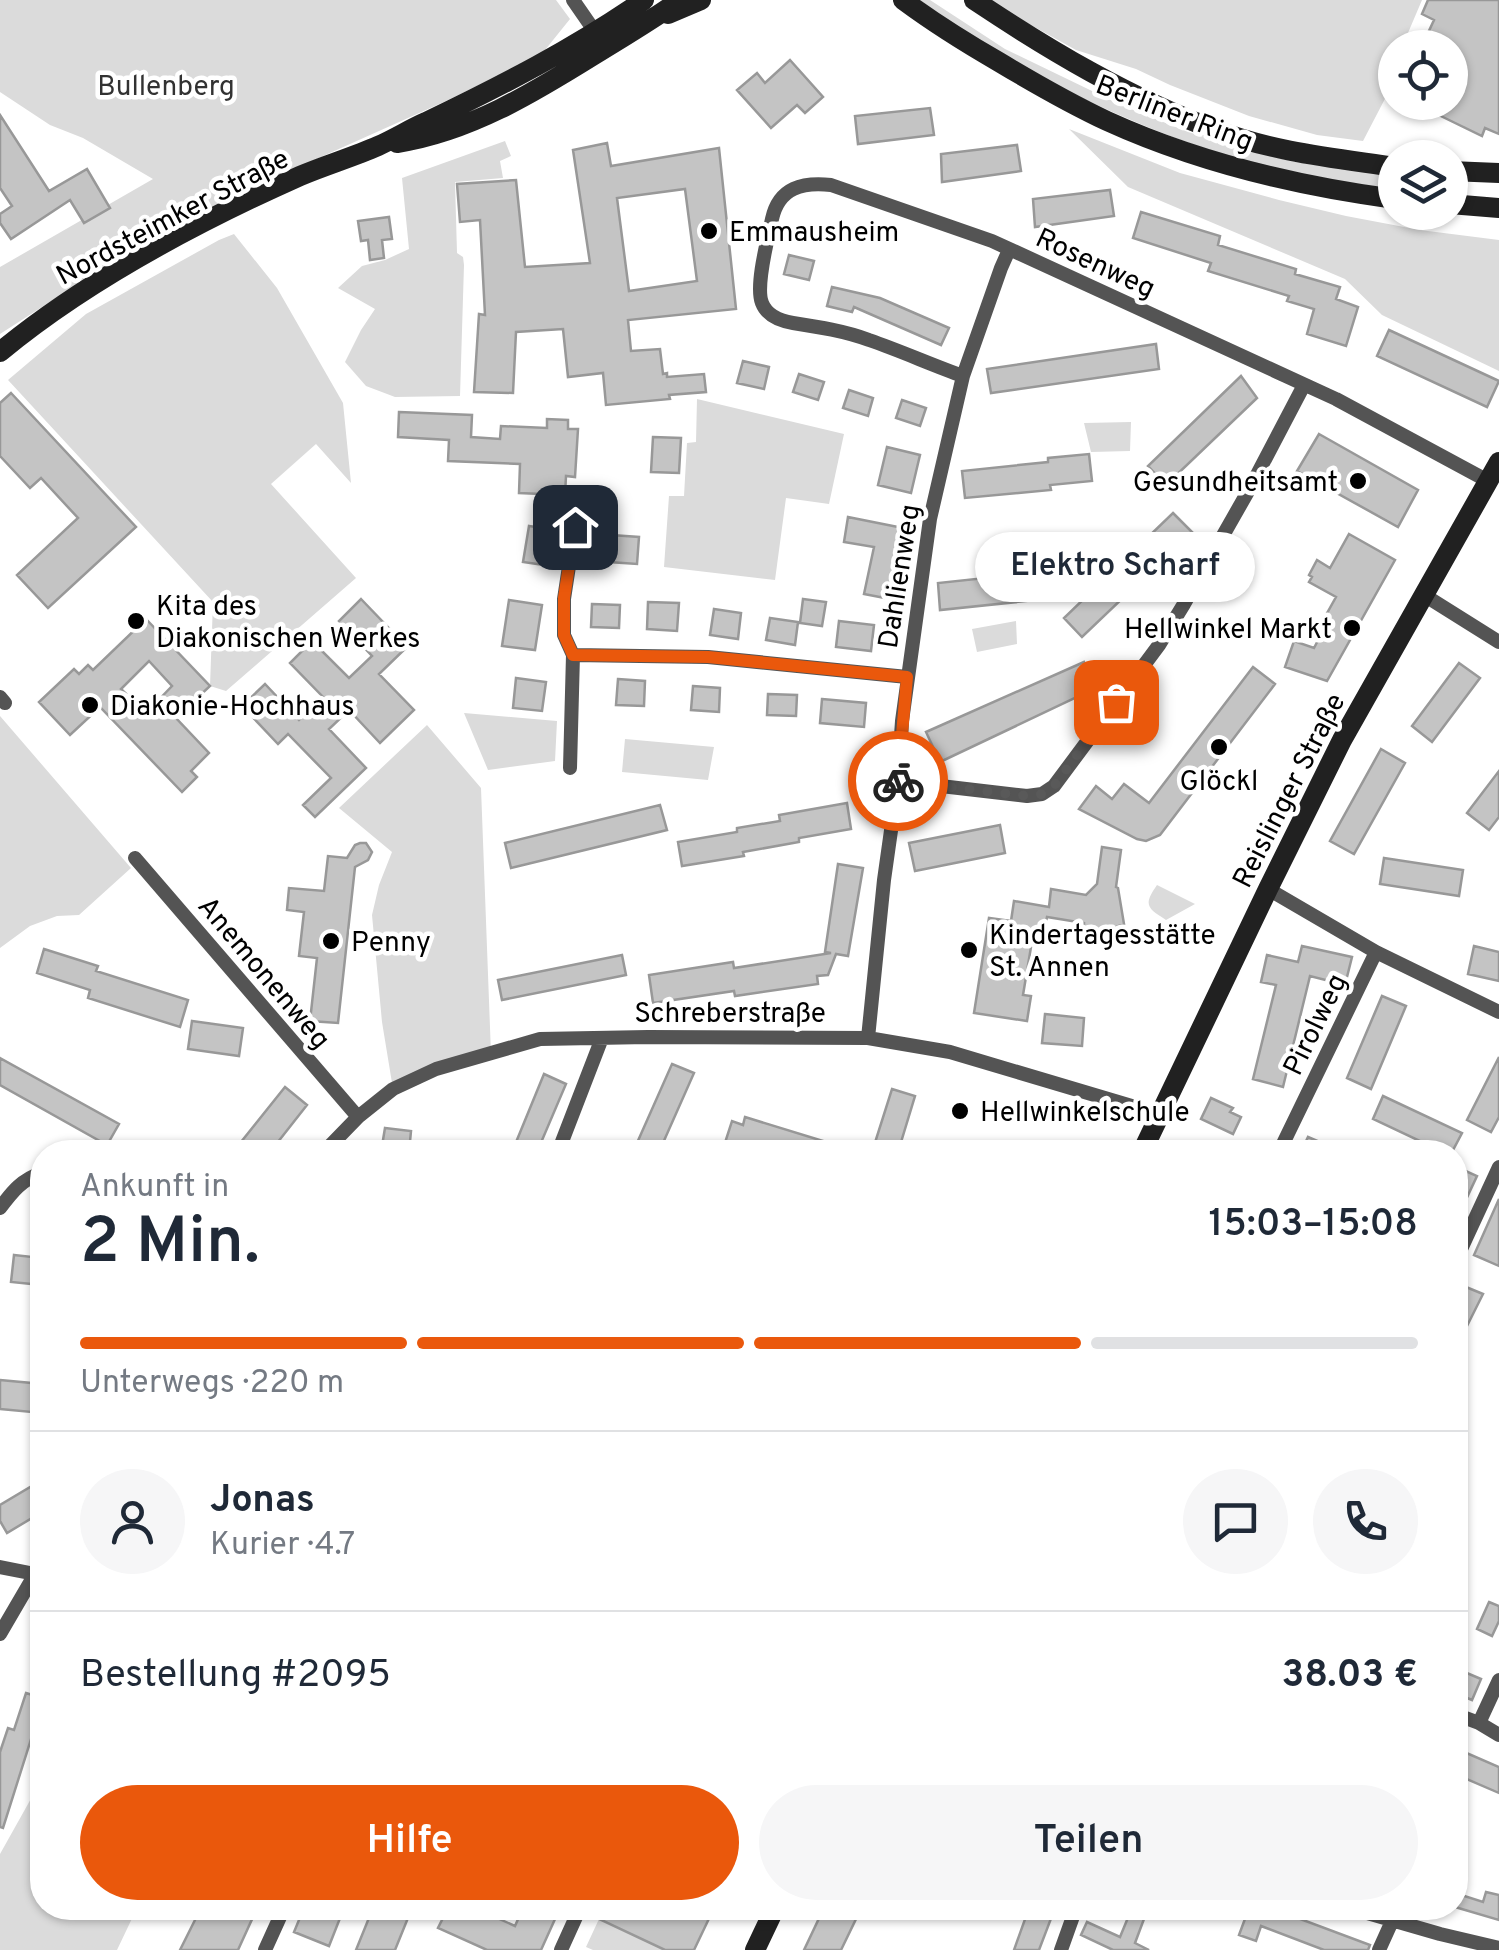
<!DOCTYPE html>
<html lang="de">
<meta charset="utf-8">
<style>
body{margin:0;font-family:Overpass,sans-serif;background:#f6f6f7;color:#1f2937;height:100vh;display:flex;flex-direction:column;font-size:38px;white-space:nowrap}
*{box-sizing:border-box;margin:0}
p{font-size:32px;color:#747a83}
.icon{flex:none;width:55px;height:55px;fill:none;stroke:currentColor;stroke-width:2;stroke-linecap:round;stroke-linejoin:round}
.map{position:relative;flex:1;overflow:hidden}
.panel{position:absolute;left:30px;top:1140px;width:1438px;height:780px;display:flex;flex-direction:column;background:#fff;border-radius:40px;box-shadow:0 2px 8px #0004}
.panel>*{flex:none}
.tools{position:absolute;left:1378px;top:30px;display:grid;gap:20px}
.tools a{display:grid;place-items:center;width:90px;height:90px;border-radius:50%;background:#fff;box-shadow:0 2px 8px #0004;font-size:50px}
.pin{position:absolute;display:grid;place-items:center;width:85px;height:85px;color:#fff;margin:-42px;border-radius:20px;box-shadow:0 5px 15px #0006}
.courier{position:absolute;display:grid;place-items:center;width:100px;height:100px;margin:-50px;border:8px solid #ea580c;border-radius:50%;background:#fff;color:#222;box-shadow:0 2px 12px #0007}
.bubble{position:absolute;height:70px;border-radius:35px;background:#fff;box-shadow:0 2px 8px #0004;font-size:32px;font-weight:600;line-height:70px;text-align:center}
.head em{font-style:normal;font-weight:600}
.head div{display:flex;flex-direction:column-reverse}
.head{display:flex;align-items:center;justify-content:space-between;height:170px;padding:0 50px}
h1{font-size:65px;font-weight:600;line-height:75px}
.bar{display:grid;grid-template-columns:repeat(4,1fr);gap:15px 10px;align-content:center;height:120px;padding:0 50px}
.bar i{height:12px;border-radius:8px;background:#e0e1e3}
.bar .current{background:#ea580c}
.bar p{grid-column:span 4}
.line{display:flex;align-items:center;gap:25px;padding:0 50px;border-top:2px solid #e0e1e3}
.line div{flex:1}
.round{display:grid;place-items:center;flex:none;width:105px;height:105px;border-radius:52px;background:#f6f6f7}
.cta{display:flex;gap:20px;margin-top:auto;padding:20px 50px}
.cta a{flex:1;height:115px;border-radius:60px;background:#ea580c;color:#fff;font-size:40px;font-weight:600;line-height:115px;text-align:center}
.cta a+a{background:#f6f6f7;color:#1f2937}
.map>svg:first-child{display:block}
</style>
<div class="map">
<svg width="1499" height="1950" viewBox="0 0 1499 1950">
<rect width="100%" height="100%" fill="#fff"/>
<path fill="#dbdbdb" d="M 0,0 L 556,0 L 570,19 L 541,55 L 446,101 L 252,188 L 129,251 L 0,334 L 0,267 L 153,179 L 83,138 L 50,125 L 0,92 Z
M 920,0 L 930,0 L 1005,49 L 1121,105 L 1188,132 L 1289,161 L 1395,176 L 1395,189 C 1341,182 1288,174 1236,158 C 1132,128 1006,66 920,0 Z
M 986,0 L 1422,0 L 1402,47 L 1395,48 L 1395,63 L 1384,87 L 1389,91 L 1363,141 L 1317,135 L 1249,116 L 1170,85 L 1136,69 L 1076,50 Z
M 1069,129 L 1180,173 L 1279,200 L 1346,216 L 1420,230 L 1499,240 L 1499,371 L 1382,315 L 1345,279 L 1128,187 Z
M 505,141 L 511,156 L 500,161 L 503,178 L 455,182 L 457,253 L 463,257 L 464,265 L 460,396 L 395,397 L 366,386 L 345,362 L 361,330 L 375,309 L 338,288 L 362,266 L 385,260 L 409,249 L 402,178 Z
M 234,234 L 277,288 L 343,403 L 351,483 L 316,444 L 271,484 L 356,578 L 226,691 L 210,686 L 213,602 L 8,380 L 86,314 L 219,240 Z
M 697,399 L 844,434 L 829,504 L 786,498 L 775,580 L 664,567 L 669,496 L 684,496 L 687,443 L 696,442 Z
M 1131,422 L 1130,451 L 1091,452 L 1084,423 Z
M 1016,621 L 1017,644 L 977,652 L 972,629 Z
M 464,713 L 557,721 L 555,761 L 488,770 Z
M 0,716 L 131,868 L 79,915 L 57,916 L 30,926 L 0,948 Z
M 427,725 L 481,788 L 491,1054 L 393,1089 L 382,1022 L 372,915 L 379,885 L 392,852 L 339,808 Z
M 625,739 L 714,747 L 708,780 L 622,772 Z
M 1157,885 L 1195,904 L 1166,920 C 1147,908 1143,905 1157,885 Z
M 42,1779 L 42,1908 L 137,1908 L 117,1950 L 0,1950 L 0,1854 Z
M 599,1919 L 665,1950 L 593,1950 L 586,1947 Z"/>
<path fill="#c4c4c4" stroke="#989898" stroke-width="2.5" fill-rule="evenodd" d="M 1428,0 L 1499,0 L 1499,134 L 1485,128 L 1482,136 L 1412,102 L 1450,102 L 1450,48 L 1421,48 L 1434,20 L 1422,14 Z
M 790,60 L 823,97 L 805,113 L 797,105 L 771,128 L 737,90 L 757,73 L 765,83 Z
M 930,108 L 934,135 L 858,144 L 855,116 Z
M 0,115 L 49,191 L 87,169 L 110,208 L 84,223 L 70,200 L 11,239 L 0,223 L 0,214 L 12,206 L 0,188 Z
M 607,143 L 611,166 L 719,148 L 736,309 L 628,320 L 631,351 L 660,349 L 663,374 L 667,373 L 667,377 L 704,374 L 706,392 L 669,395 L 670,399 L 606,405 L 603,373 L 568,377 L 563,329 L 516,332 L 513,393 L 474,392 L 479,314 L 485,315 L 480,220 L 460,222 L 457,184 L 516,180 L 525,267 L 590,263 L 573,150 ZM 685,189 L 697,281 L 629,291 L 617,198 Z
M 1017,145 L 1021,171 L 942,182 L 941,154 Z
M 1110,190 L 1114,216 L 1035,227 L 1033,199 Z
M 1141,212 L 1220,236 L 1218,245 L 1296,269 L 1295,274 L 1340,287 L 1336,299 L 1358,307 L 1346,346 L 1307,334 L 1314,309 L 1287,301 L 1289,296 L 1208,271 L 1211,263 L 1133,238 Z
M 389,217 L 392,239 L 382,240 L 384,258 L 370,260 L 368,240 L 361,241 L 358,221 Z
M 789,255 L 814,261 L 809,280 L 784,274 Z
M 832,287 L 880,298 L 949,328 L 941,345 L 854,307 L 852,312 L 827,306 Z
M 1389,330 L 1499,381 L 1487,407 L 1377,356 Z
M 1156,344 L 1159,369 L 991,393 L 987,369 Z
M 743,361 L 769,367 L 764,389 L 737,383 Z
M 799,374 L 824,382 L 818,400 L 793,392 Z
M 1241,376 L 1257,398 L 1166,485 L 1148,466 Z
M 849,390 L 873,398 L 868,416 L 843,408 Z
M 11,393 L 136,527 L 48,608 L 17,575 L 78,518 L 41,478 L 30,488 L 0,456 L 0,403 Z
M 902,400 L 926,408 L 920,426 L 896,418 Z
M 399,412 L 472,415 L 471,437 L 500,439 L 501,426 L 547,428 L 547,419 L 568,420 L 568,429 L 578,429 L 575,477 L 566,476 L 565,495 L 519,493 L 520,464 L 448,461 L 449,440 L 398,437 Z
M 1319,434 L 1418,490 L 1398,527 L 1297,471 Z
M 653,437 L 681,438 L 679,473 L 651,472 Z
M 887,447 L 920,455 L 911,493 L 878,485 Z
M 1089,454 L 1092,481 L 1050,485 L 1051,490 L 965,498 L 962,471 L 1048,462 L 1048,458 Z
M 1173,513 L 1192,532 L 1082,637 L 1064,618 Z
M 848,517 L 903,528 L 890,599 L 864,594 L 874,547 L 844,542 Z
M 529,526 L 557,530 L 551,566 L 523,562 Z
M 1349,534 L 1395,560 L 1327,681 L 1285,667 L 1294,641 L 1314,648 L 1325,627 L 1321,624 L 1336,597 L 1309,582 L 1312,577 L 1309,575 L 1317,560 L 1330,568 Z
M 611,535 L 639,537 L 637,564 L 609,562 Z
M 1033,573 L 1036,600 L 940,610 L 938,583 Z
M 361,599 L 407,647 L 379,674 L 414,710 L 380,743 L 349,710 L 329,729 L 366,768 L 315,817 L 303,805 L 331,778 L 288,734 L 278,744 L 242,706 L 265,684 L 299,720 L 323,697 L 290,663 L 312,641 L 349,678 L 372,656 L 339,621 Z
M 803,599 L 826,602 L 822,626 L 800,623 Z
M 509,600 L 542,605 L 535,650 L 502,646 Z
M 648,602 L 679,603 L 677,631 L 647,629 Z
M 592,604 L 620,605 L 619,628 L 591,627 Z
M 714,609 L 741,613 L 738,639 L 710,635 Z
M 770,618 L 798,622 L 795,645 L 766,640 Z
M 146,619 L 210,686 L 176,718 L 209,753 L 191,771 L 197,777 L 182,792 L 100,707 L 70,735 L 39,702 L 74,669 L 79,674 L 88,665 L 93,670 ZM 149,661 L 172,686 L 146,713 L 121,689 Z
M 839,621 L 874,625 L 871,651 L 836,647 Z
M 1084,662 L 1096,688 L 940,762 L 926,732 Z
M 1459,663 L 1480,678 L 1432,742 L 1412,726 Z
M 1253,667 L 1275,684 L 1160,835 L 1146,841 L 1137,839 L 1079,809 L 1096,786 L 1112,799 L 1124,784 L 1149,803 Z
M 516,678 L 546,682 L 542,711 L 513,708 Z
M 618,679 L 645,681 L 644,706 L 616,705 Z
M 693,686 L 720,688 L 719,712 L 691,710 Z
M 768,694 L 797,695 L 796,716 L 767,715 Z
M 822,699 L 866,703 L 864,727 L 820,723 Z
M 1381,749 L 1405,763 L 1354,854 L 1330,841 Z
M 1499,771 L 1499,817 L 1489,830 L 1467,813 Z
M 847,803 L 851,829 L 799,838 L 799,842 L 743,852 L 744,856 L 682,866 L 678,842 L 737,832 L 737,828 L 780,821 L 779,815 Z
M 660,805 L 667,830 L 511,868 L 505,843 Z
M 1000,825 L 1005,853 L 915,871 L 909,843 Z
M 360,843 L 366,843 L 372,852 L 368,860 L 355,867 L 338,1023 L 310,1021 L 317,958 L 299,956 L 304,912 L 287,910 L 289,888 L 324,891 L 328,856 L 347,858 L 355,845 Z
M 1102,847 L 1121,850 L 1116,887 L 1118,888 L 1124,924 L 1098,934 L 1084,927 L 1084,923 L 1047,917 L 1045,927 L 1039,926 L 1037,942 L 1032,941 L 1023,995 L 1031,996 L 1027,1021 L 974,1013 L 989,918 L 1011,921 L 1014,901 L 1049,907 L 1051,889 L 1086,895 L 1097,884 Z
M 1384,858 L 1463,870 L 1459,896 L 1380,884 Z
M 838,864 L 863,868 L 848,956 L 836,954 L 828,975 L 817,976 L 818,984 L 735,996 L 734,991 L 653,1003 L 649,975 L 733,962 L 734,968 L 831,953 L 825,952 Z
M 1302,946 L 1352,957 L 1345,985 L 1310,976 L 1283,1087 L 1253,1079 L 1276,985 L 1261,982 L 1267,955 L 1298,962 Z
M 1474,946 L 1499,952 L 1499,981 L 1468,974 Z
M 44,949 L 98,966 L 96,971 L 188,1000 L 180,1027 L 88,998 L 90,990 L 37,973 Z
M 622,955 L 626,975 L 502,1000 L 498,980 Z
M 1382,996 L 1406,1006 L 1371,1089 L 1347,1078 Z
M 1045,1014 L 1084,1018 L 1082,1046 L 1042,1043 Z
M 192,1021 L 243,1028 L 239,1056 L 188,1049 Z
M 1499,1057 L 1499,1117 L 1491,1132 L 1467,1120 Z
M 0,1058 L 119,1124 L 107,1145 L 0,1085 Z
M 672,1064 L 694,1073 L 659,1152 L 633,1152 Z
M 544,1074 L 566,1084 L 537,1152 L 512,1152 Z
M 285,1087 L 307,1105 L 270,1152 L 233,1152 Z
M 892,1089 L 915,1096 L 898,1152 L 872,1152 Z
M 1383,1096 L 1462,1133 L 1452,1152 L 1443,1152 L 1373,1119 Z
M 1211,1098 L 1233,1108 L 1230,1112 L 1241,1117 L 1233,1134 L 1201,1119 Z
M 745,1117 L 849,1149 L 849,1152 L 722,1152 L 732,1121 L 743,1125 Z
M 385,1128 L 411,1131 L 409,1152 L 381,1152 Z
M 1308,1137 L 1343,1152 L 1301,1152 Z
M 1459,1168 L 1477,1176 L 1455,1223 L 1455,1177 Z
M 1499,1199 L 1499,1266 L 1474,1255 Z
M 14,1255 L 42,1258 L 42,1285 L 11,1282 Z
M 1466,1287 L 1483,1294 L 1455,1350 L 1455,1310 Z
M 0,1380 L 42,1384 L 42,1413 L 0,1409 Z
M 42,1480 L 42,1512 L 7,1533 L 0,1521 L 0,1505 Z
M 1489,1602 L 1499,1606 L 1499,1621 L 1492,1636 L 1477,1629 Z
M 1455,1668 L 1481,1679 L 1472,1700 L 1455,1693 Z
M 26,1693 L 42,1698 L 42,1727 L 39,1738 L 32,1736 L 3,1828 L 0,1827 L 0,1752 L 8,1728 L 14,1730 Z
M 1455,1748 L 1499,1767 L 1499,1793 L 1455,1774 Z
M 1486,1892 L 1499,1895 L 1499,1920 L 1455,1907 L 1455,1893 L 1483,1902 Z
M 201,1908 L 233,1908 L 253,1917 L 238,1950 L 180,1950 Z
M 304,1908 L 344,1908 L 329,1946 L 294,1932 Z
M 373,1908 L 412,1908 L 395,1950 L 356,1950 Z
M 448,1908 L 475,1908 L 515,1926 L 523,1908 L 560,1908 L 541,1950 L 487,1950 L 438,1928 Z
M 604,1908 L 651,1908 L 673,1918 L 678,1908 L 714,1908 L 694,1950 L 665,1950 L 599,1919 Z
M 1029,1908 L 1055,1908 L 1039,1950 L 1014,1950 Z
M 1132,1908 L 1147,1911 L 1135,1943 L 1149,1950 L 1113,1950 L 1081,1935 L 1087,1922 L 1120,1937 Z
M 1249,1908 L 1271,1908 L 1370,1945 L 1368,1950 L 1324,1950 L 1261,1926 L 1256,1941 L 1239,1935 Z
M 823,1910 L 841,1918 L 844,1913 L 856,1919 L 841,1950 L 804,1950 Z"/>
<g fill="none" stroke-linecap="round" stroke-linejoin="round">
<path stroke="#545454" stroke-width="14" d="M 573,0 L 600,39
M 963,376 C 932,365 901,351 869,340 C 845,331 819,327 793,323 C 781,321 767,316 762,303 C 755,286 768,238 772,219 C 779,187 803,182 831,185 L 992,241 L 1336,399 L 1488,481
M 1424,595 L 1499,642
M 573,655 L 708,657 L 907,677
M 0,697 L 5,703
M 570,768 L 573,655 L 564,635 L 564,599 L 575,527
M 898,781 L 1027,796 L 1042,794 L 1054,786 L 1159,645 L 1184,604 L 1250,488 L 1304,385
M 135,858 L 358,1117
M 1268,889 L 1376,952 L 1499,1012
M 868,1038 L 884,880 L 898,781 L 902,721 L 930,519 L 963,376 L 1001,268 L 1009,250
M 324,1152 L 358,1117 L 393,1089 L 436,1069 L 540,1039 L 648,1037 L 868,1038 L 950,1052 L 1135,1107 L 1158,1117
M 558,1152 L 602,1038
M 1279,1152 L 1376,952
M 0,1208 C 12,1192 22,1179 42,1173
M 1455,1262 L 1499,1167
M 0,1567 L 35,1574
M 0,1634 L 35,1574 L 42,1566
M 1455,1714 L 1479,1723 L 1499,1735
M 1479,1723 L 1499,1680
M 1350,1908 L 1440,1934 L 1499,1948
M 265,1950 L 284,1908
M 561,1950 L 580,1908
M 1061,1950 L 1076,1908
M 1379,1950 L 1393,1919"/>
<path stroke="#212121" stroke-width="20" d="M 903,0 C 934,23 966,43 999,62 C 1034,83 1071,104 1107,121 C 1197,162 1297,186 1395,199
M 974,0 C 1049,50 1131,99 1216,130 C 1273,152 1335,158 1395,167
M 668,14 L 701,0
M 397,143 C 469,132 533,93 594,55 C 623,37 652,20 680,0
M 1450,171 L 1499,173
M 1450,204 L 1499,208
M 0,352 C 87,280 197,222 300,176 C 326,165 353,157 378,146 C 394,139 410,129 426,122 C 501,86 575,48 644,0
M 1142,1152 L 1268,889 L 1342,740 L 1499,462
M 755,1950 L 775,1908"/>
</g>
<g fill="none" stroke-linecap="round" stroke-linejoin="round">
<path stroke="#595959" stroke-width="10" stroke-dasharray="0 18" d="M 898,781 L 1027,796 L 1042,794 L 1054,786 L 1116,702"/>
<path stroke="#ea580c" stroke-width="12" d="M 575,527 L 564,598 L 564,635 L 573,655 L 708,657 L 907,677 L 898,781"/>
</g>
<g fill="#000" stroke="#fff" stroke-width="4">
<circle cx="709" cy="231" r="10"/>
<circle cx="1358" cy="481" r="10"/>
<circle cx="136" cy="621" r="10"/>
<circle cx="1352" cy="628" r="10"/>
<circle cx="90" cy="705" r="10"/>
<circle cx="1219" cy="747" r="10"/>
<circle cx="331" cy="941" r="10"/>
<circle cx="969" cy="950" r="10"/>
<circle cx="960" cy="1111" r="10"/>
</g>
<g text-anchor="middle" stroke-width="9" stroke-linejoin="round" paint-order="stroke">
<g font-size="28" fill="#323232" stroke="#fff">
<text x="166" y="95">Bullenberg</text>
</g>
<g font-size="28" fill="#000" stroke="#fff">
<text transform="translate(1175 112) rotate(21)" y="10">Berliner Ring</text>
<text transform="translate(172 216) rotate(-28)" y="10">Nordsteimker Straße</text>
<text transform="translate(1096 262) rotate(25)" y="10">Rosenweg</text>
<text transform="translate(898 576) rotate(-81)" y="10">Dahlienweg</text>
<text transform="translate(1288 790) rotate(-63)" y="10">Reislinger Straße</text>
<text transform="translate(265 972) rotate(50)" y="10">Anemonenweg</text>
<text x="730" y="1022">Schreberstraße</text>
<text transform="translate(1314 1024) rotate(-64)" y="10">Pirolweg</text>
</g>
<g font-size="28" fill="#000" stroke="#fff" text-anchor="start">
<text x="729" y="241">Emmausheim</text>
<text x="1338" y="491" text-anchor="end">Gesundheitsamt</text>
<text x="156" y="615">Kita des<tspan x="156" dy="32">Diakonischen Werkes</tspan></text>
<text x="1332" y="638" text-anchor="end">Hellwinkel Markt</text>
<text x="110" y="715">Diakonie-Hochhaus</text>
<text x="1219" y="790" text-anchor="middle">Glöckl</text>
<text x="989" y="944">Kindertagesstätte<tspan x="989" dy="32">St. Annen</tspan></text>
<text x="351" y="951">Penny</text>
<text x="980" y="1121">Hellwinkelschule</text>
</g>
</g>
</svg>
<div class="tools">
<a><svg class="icon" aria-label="locate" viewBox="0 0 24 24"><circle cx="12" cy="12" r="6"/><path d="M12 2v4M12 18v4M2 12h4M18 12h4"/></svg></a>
<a><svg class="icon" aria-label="layers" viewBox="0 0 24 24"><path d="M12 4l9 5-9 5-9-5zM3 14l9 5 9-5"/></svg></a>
</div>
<div class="pin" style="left:1116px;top:702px;background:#ea580c"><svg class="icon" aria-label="bag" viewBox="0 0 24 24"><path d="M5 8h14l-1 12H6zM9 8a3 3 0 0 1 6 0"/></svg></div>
<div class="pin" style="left:575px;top:527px;background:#1f2937"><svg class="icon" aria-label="home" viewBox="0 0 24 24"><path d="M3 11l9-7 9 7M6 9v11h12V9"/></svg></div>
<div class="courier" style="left:898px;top:781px"><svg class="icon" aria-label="bike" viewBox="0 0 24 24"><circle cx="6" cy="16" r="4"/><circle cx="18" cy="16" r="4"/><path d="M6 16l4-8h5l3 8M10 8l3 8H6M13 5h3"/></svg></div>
<div class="bubble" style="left:975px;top:532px;width:280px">Elektro Scharf</div>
<section class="panel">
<div class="head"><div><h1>2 Min.</h1><p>Ankunft in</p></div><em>15:03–15:08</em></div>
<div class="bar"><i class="current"></i><i class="current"></i><i class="current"></i><i></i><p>Unterwegs · 220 m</p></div>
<div class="line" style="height:180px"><a class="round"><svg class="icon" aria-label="person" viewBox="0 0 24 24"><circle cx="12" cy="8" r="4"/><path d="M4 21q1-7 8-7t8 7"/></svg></a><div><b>Jonas</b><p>Kurier · 4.7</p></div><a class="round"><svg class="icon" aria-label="chat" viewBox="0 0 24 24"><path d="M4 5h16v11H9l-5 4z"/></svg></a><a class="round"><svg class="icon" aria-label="phone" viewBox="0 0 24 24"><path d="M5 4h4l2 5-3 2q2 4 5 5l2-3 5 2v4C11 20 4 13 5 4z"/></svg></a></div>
<div class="line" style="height:130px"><div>Bestellung #2095</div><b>38.03 €</b></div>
<div class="cta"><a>Hilfe</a><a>Teilen</a></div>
</section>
</div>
